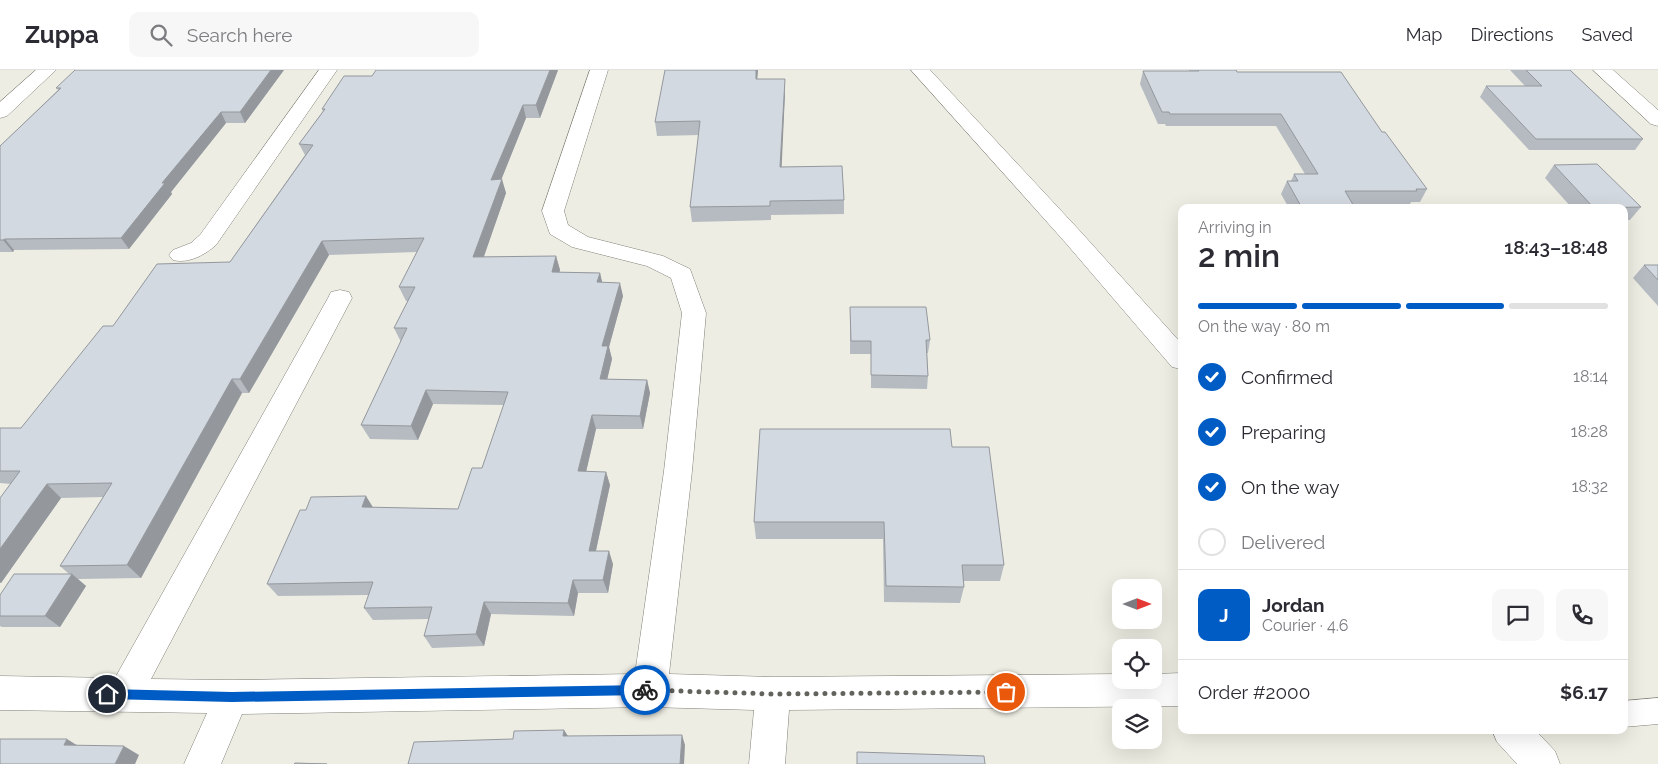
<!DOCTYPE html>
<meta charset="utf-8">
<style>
body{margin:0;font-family:Raleway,sans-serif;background:#f7f7f7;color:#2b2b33;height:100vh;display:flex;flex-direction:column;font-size:19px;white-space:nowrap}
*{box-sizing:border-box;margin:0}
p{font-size:16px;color:#7c7c81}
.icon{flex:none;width:28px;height:28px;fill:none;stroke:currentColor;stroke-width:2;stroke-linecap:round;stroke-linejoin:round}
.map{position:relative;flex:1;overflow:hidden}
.details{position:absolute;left:1178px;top:134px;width:450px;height:530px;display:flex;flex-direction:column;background:#fff;border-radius:10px;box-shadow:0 5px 20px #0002}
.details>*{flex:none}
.needle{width:32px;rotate:90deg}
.fabs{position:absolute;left:1112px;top:509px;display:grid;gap:10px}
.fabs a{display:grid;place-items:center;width:50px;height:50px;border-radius:10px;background:#fff;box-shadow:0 5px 20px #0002;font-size:25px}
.pin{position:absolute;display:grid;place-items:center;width:42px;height:42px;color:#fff;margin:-21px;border:2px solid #fff;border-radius:50%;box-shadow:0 1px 5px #0007}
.courier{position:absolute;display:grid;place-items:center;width:50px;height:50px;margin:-25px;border:4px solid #005cc5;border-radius:50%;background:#fff;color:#222;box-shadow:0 1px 6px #0007}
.overview em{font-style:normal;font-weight:600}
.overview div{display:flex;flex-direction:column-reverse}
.overview{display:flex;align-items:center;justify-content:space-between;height:85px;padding:0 20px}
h1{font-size:32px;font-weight:600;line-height:38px}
.bar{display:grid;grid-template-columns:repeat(4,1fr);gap:8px 5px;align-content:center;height:60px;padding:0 20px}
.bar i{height:6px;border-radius:4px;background:#e1e1e2}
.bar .selected{background:#005cc5}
.bar p{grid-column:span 4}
.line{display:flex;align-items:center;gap:12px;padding:0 20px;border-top:1px solid #e1e1e2}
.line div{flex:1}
.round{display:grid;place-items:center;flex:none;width:52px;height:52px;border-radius:10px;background:#f7f7f7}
ol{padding:0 20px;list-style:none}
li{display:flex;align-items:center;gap:15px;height:55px}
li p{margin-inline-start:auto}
li .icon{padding:5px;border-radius:50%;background:#005cc5;color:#fff;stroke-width:4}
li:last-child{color:#7c7c81}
li i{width:28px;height:28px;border:2px solid #e1e1e2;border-radius:50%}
header{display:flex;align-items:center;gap:30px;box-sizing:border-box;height:70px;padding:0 25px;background:#fff;border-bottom:1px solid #e1e1e2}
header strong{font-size:24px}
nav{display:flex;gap:28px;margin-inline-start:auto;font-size:18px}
.search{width:350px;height:45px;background:#f7f7f7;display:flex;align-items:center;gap:12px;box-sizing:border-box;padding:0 18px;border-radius:10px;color:#7c7c81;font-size:19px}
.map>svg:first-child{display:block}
</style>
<header>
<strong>Zuppa</strong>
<div class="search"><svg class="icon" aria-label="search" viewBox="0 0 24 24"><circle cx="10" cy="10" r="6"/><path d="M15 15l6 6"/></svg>Search here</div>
<nav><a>Map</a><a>Directions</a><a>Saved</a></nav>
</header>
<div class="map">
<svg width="1658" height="694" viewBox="0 0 1658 694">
<rect width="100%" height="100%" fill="#edede3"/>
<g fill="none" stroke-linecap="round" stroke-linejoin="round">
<g stroke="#808078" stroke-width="1">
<path id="service" d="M 1658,628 L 1658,654 L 1624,657 L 1624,631 Z"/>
</g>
<g stroke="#808078" stroke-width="1">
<path id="minor" d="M 36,0 L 56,0 L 7,46 L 0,48 L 0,32 Z
M 319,0 L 337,0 L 216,175 C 205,185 188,194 173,190 L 169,185 L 173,180 L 191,173 L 200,165 Z
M 590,0 L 608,0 L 564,141 L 568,155 L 588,167 L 663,186 L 690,199 L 706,243 L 692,401 L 669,604 L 773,607 L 1121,604 L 1121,610 L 1154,610 L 1154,604 L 1181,603 L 1181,636 L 789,640 L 785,694 L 749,694 L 754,640 L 650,637 L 242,644 L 221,694 L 184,694 L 207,643 L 0,640 L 0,606 L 115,608 L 328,228 L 331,222 L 340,220 L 349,222 L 352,228 L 151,609 L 232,610 L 635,604 L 664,401 L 682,243 L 671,208 L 647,196 L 572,177 L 550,164 L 542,141 Z
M 1593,0 L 1613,0 L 1658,40 L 1658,56 L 1651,54 Z"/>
</g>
<g stroke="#808078" stroke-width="1">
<path id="tertiary" d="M 911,0 L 930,0 L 1080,161 L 1181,273 L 1181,299 L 1172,297 L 1064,171 Z
M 1492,660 L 1535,660 L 1555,681 L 1560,694 L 1517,694 L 1497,672 Z"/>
</g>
<use href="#service" fill="#fff" fill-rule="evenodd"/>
<use href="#minor" fill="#fff" fill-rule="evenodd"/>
<use href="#tertiary" fill="#fff" fill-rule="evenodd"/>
</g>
<path fill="#b5bbc1" d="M 284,0 L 245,53 L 226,53 L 171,122 L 172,124 L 129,179 L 14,180 L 13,182 L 0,182 L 0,76 L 58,20 L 56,18 Z
M 558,0 L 540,48 L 526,48 L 501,109 L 506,123 L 483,187 L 556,186 L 560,200 L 559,202 L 600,203 L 602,212 L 623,226 L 609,277 L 612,289 L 607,309 L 647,310 L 650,323 L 643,359 L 596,359 L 586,402 L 606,402 L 610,415 L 596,481 L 613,494 L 608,523 L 578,523 L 574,546 L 491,544 L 484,576 L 432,578 L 424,566 L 429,549 L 373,550 L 364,538 L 369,525 L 278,526 L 267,514 L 373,438 L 458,439 L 482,398 L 504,335 L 433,334 L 418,370 L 370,369 L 361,355 L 401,272 L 394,258 L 408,231 L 406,231 L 399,217 L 417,182 L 329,185 L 249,323 L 242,323 L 141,508 L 78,509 L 86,516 L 60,557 L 2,557 L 0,556 L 0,525 L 69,504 L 60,496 L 103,427 L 61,428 L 1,513 L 0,513 L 0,428 L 11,414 L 0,413 L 0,358 L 21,358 L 113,256 L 230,192 L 305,85 L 299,74 L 323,41 L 322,39 L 372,6 Z
M 758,0 L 757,9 L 785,23 L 781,97 L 844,130 L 844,144 L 771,145 L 771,150 L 692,152 L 690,137 L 699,65 L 657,66 L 655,52 Z
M 1189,0 L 1236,0 L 1237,2 L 1382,62 L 1427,119 L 1420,132 L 1411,132 L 1410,134 L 1352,134 L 1355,138 L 1289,138 L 1281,124 L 1287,111 L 1291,111 L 1294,104 L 1305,104 L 1276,56 L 1166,56 L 1165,54 L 1158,54 L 1140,14 L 1143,1 L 1189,1 Z
M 1510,0 L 1570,0 L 1643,69 L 1635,80 L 1529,80 L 1480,27 L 1486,16 L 1525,16 Z
M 1554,95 L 1641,137 L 1630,150 L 1624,150 L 1624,138 L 1572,138 L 1545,108 Z
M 1644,195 L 1658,195 L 1658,236 L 1633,208 Z
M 850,237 L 930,270 L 928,283 L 927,283 L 928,306 L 927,319 L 871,318 L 871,284 L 850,284 Z
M 952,377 L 1004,495 L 1000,511 L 963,511 L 964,517 L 960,533 L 884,532 L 883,469 L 756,469 L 754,452 Z"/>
<path fill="#94989d" d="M 271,0 L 284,0 L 245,53 L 240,42 Z
M 550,0 L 558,0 L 540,48 L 536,35 Z
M 756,0 L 758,0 L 756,23 Z
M 785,9 L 785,23 L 781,112 L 780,97 Z
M 523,35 L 526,48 L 496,123 L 491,110 Z
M 221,42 L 226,53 L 171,122 L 172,124 L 129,179 L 121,168 L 162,113 Z
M 502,109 L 506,123 L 479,201 L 473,187 Z
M 5,169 L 14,180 L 13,182 L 3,170 Z
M 322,171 L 329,185 L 249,323 L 240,309 Z
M 556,186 L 560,200 L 556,216 L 552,202 Z
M 600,203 L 603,216 L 597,212 Z
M 620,213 L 623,226 L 609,277 L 612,289 L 604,323 L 600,309 L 602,276 Z
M 232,309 L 242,323 L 141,508 L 127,495 Z
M 647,310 L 650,323 L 643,359 L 640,346 Z
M 426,320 L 433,334 L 418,370 L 411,356 Z
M 592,345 L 596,359 L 583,415 L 578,401 Z
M 606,402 L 610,415 L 593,494 L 589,481 Z
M 47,414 L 61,428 L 1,513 L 0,512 L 0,479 Z
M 366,426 L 374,439 L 362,437 Z
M 609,481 L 613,494 L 608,523 L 603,510 Z
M 72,504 L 86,516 L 60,557 L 45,546 Z
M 573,510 L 578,523 L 574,546 L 568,533 Z
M 484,532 L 491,544 L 484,576 L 476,564 Z
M 564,660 L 570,669 L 563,666 Z
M 682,665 L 685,675 L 684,694 L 680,694 Z
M 67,669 L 83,679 L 64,675 Z
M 124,676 L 139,685 L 135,694 L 115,694 Z"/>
<path fill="#d3d9e0" stroke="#94989d" d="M 75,0 L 271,0 L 240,42 L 221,42 L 162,113 L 165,113 L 121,168 L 5,169 L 3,170 L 0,170 L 0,76 L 61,18 L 56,18 Z
M 376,0 L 550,0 L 536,35 L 523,35 L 491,110 L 502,109 L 473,187 L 556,186 L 552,202 L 600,203 L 597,212 L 620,213 L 602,276 L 608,276 L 600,309 L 647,310 L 640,346 L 592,345 L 578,401 L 606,402 L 589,481 L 609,481 L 603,510 L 573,510 L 568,533 L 484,532 L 476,564 L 424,566 L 432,537 L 364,538 L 373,512 L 267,514 L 300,440 L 306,440 L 311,427 L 366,426 L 362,437 L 458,439 L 472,398 L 482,398 L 508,322 L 426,320 L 411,356 L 361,355 L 407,258 L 394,258 L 415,217 L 399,217 L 424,168 L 322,171 L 240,309 L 232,309 L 127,495 L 60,496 L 112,413 L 47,414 L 0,479 L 0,428 L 20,401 L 0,401 L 0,358 L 21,358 L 103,256 L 113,256 L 157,194 L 230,192 L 313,75 L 299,74 L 325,39 L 322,39 L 344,6 L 372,6 Z
M 665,0 L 756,0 L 756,9 L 785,9 L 780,97 L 842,96 L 844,130 L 770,131 L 770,136 L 690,137 L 700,51 L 655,52 Z
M 1198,0 L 1236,0 L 1237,2 L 1341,2 L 1382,62 L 1385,62 L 1427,119 L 1416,119 L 1417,121 L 1345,121 L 1355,138 L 1302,138 L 1287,111 L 1298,111 L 1294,104 L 1318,104 L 1281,44 L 1170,44 L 1169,42 L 1162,42 L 1143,1 L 1199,1 Z
M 1526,0 L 1570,0 L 1643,69 L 1536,69 L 1486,16 L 1542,16 Z
M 1597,94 L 1641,137 L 1594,138 L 1554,95 Z
M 1644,195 L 1658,195 L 1658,210 Z
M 850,237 L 926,237 L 930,270 L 926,270 L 928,306 L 871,305 L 871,271 L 851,271 Z
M 760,359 L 950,359 L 952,377 L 989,377 L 1004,495 L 962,495 L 964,517 L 886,516 L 884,452 L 754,452 Z
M 14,504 L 72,504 L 45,546 L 0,546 L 0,525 Z
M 564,660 L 563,666 L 682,665 L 680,694 L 408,694 L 414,672 L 513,669 L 514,661 Z
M 0,669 L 67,669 L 64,675 L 124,676 L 115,694 L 0,694 Z
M 857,682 L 984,686 L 985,694 L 857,694 Z
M 295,693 L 327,694 L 294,694 Z"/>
<path fill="#005cc5" d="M 645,615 L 650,620 L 645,625 L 232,632 L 107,629 L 102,624 L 107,619 L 232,622 Z"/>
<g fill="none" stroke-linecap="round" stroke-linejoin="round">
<path stroke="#63635e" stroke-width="5" stroke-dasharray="0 9" d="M 645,620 L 773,624 L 1006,622"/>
</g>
</svg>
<div class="fabs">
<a><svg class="needle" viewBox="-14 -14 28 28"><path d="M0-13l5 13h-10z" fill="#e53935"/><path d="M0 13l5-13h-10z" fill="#7c7c81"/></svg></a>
<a><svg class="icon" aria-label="locate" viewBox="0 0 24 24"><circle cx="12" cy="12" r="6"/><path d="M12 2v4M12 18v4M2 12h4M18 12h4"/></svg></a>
<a><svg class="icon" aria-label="layers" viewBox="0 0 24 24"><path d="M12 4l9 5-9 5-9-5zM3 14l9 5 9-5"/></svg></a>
</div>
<div class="pin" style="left:1006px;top:622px;background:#ea580c"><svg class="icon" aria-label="bag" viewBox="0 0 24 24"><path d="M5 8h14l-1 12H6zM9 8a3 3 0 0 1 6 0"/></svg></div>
<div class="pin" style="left:107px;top:624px;background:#1f2937"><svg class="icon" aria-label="home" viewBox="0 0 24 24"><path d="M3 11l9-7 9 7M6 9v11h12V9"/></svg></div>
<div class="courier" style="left:645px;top:620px"><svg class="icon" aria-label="bike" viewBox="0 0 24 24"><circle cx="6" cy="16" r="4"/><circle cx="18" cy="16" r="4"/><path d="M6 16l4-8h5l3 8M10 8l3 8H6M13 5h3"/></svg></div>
<section class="details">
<div class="overview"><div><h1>2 min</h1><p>Arriving in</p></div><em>18:43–18:48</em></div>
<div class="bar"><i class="selected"></i><i class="selected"></i><i class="selected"></i><i></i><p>On the way · 80 m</p></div>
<ol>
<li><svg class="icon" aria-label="check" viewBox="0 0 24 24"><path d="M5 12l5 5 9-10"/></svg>Confirmed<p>18:14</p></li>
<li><svg class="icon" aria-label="check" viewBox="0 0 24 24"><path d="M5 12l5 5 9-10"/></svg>Preparing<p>18:28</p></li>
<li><svg class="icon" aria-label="check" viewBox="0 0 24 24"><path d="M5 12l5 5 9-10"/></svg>On the way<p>18:32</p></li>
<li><i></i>Delivered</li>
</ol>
<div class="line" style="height:90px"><b class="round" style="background:#005cc5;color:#fff">J</b><div><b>Jordan</b><p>Courier · 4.6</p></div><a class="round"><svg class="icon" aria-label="chat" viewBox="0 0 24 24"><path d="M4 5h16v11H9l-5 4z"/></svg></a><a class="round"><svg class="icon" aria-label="phone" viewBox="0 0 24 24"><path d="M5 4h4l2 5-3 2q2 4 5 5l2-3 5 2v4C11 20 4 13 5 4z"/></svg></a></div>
<div class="line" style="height:65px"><div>Order #2000</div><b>$6.17</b></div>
</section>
</div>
